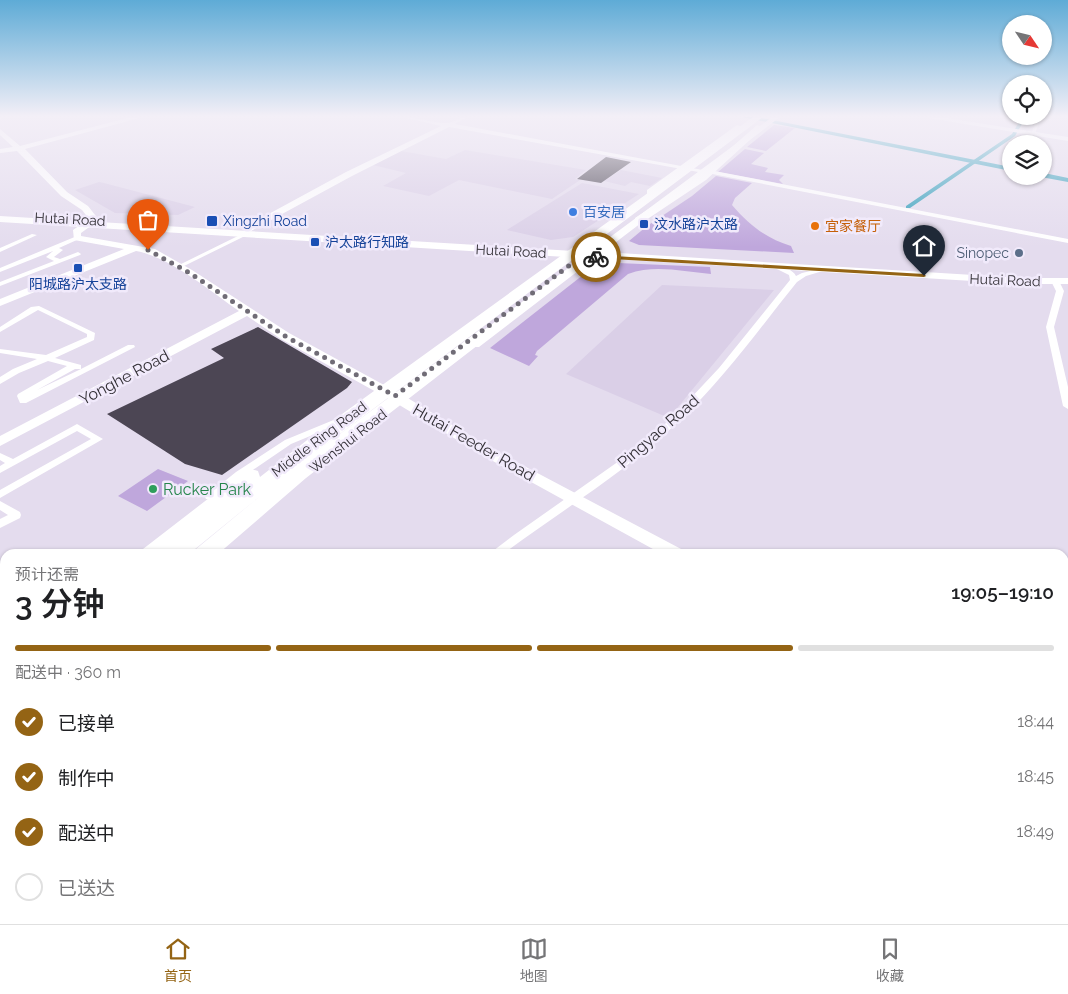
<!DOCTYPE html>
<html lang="zh">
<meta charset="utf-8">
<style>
body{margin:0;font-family:Raleway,"Noto Sans SC",sans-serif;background:#f2f2f2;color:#202124;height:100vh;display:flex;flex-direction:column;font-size:19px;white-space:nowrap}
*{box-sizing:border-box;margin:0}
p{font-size:16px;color:#757577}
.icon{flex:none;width:28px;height:28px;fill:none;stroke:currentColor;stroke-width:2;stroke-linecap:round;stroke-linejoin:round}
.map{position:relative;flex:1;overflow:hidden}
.sheet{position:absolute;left:0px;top:549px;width:1069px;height:376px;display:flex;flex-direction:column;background:#fff;border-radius:15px 15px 0 0;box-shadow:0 1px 4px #0004}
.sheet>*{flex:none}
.needle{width:32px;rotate:125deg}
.tools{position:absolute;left:1002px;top:15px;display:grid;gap:10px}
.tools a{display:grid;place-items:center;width:50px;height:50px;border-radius:50%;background:#fff;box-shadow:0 1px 4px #0004;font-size:25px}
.pin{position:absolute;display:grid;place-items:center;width:42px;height:42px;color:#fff;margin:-51px -21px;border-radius:50% 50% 50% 0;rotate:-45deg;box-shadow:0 0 5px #0007}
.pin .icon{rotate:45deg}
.courier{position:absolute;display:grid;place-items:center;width:50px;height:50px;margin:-25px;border:4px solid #946414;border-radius:50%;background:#fff;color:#222;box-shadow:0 1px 6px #0007}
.head em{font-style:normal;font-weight:600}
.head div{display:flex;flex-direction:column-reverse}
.head{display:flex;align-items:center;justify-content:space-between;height:85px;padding:0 15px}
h1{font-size:32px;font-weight:600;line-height:38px}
.bar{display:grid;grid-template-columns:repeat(4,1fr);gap:8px 5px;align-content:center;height:60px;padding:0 15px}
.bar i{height:6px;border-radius:4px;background:#e0e0e0}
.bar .current{background:#946414}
.bar p{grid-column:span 4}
ol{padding:0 15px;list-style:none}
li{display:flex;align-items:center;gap:15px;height:55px}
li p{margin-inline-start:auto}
li .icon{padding:5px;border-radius:50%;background:#946414;color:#fff;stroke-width:4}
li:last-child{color:#757577}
li i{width:28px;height:28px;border:2px solid #e0e0e0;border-radius:50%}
.tab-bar{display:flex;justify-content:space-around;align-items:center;height:70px;border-top:1px solid #e0e0e0;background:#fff;font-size:14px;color:#757577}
.tab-bar a{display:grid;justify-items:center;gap:2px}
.tab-bar .current{color:#946414}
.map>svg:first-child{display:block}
</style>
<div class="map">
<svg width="1068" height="924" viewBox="0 0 1068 924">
<rect width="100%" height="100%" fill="#e4dcee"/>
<path fill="#dacfe7" d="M 465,150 L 586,170 L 575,179 L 580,180 L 552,199 L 459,180 L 429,196 L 383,186 L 406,173 L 373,165 L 401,151 L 446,159 Z
M 621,170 L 662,178 L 650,186 L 631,182 L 625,186 L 604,181 Z
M 99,182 L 104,183 L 195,207 L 178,215 L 115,213 L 75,190 Z
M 582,183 L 639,194 L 573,237 L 551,240 L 507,230 Z
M 662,285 L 774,290 L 669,418 L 566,374 Z
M 5,772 L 5,846 L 0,840 L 0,777 Z"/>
<path fill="#bfa7dc" d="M 774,125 L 795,128 L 766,151 L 747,147 Z
M 745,149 L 764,153 L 751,164 L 768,168 L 765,172 L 784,175 L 779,180 L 783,184 L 718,172 Z
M 716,176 L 752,183 L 735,198 L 732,205 C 749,225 767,239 791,246 L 794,253 L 639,245 L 629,241 L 647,226 L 692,196 Z
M 618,263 L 710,267 L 711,274 C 683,272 656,264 628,274 L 537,351 L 535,355 L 538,356 L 529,366 L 490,348 L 583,275 L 595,267 Z
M 158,469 L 188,481 L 147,511 L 118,496 Z"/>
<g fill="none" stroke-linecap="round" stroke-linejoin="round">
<path fill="#309dba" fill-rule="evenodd" d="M 1022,117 L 1026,117 L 1015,136 L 910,208 L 906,208 L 906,206 L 1012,134 Z"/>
<path fill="#309dba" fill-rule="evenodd" d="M 742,117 L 757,117 L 1011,167 L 1011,171 Z
M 1044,173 L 1068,178 L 1068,182 L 1041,177 L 1044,176 Z"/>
</g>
<path fill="#4c4654" d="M 606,157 L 631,162 L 601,183 L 577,179 Z
M 258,327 L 352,382 L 347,388 L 222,475 L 185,464 L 107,414 L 224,358 L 211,349 Z"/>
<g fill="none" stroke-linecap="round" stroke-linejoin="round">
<path fill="#fff" fill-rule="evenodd" d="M 0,117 L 6,117 L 0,119 Z
M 1037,117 L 1041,117 L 1035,134 L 1031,135 Z
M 704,169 L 1068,239 L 1068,243 L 702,172 L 701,171 Z
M 244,233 L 249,234 L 182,267 L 177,266 Z
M 32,234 L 37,235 L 0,252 L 0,248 Z
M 77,236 L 79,237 L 79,239 L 59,248 L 63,250 L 54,257 L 60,259 L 78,252 L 81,254 L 80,255 L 0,286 L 0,282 L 54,261 L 46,257 L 53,251 L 0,272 L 0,268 Z
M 775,266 C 781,265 793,270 796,276 L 802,273 L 823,268 L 826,270 L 806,276 L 797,282 C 759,329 724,379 679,421 C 626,472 562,510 503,554 L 489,554 L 514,535 L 629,454 L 672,418 L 719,368 L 790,280 L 789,275 L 775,268 Z
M 1052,279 L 1058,279 L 1064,291 L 1054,327 L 1068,387 L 1068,409 L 1063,406 L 1046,327 L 1056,291 L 1051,281 Z
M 39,306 L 95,333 L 94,340 L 55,358 L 81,365 L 81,369 L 128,345 L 134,345 L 135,347 L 26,403 L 20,403 L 17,396 L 18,394 L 67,366 L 48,361 L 19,373 L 0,384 L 0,377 L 13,369 L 37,359 L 0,353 L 0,349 L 46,355 L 87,337 L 87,334 L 38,310 L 0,332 L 0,327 L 31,307 ZM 75,369 L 81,369 L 37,390 Z
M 336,419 L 339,420 L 341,422 L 339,424 L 291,444 L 244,476 L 214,499 L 206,499 L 205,497 L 236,472 L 285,440 Z
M 77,424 L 103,439 L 0,498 L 0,490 L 91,439 L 77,431 L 0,473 L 0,466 L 5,463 L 0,460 L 0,453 L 13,459 Z
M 0,501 L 20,512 L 21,515 L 20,518 L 0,528 L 0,519 L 8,515 L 0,510 Z
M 1068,581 L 1068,615 L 1064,616 L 1064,583 Z
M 43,920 L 63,920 L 61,924 L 41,924 Z
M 772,920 L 790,920 L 788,924 L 770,924 Z"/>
<path fill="#fff" fill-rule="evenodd" d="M 131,117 L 143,117 L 25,149 L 67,192 L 88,206 L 99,220 L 81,233 L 81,236 L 155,249 L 192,270 L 289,333 L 406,397 L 492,449 L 683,550 L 685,554 L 662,554 L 482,455 L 396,403 L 281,339 L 247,316 L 0,446 L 0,436 L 239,311 C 210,291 170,257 136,251 L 0,306 L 0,299 L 124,249 L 74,240 L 73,230 L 89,219 L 82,210 L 61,196 L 17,151 L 0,153 L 0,149 L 13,147 L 0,135 L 0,129 L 20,146 Z
M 402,117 C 414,117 440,124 447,123 C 455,122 459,117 467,117 L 455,124 L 708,171 L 704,173 L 449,127 L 352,176 L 251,231 L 245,231 L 245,227 L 346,172 L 441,126 Z
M 922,117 L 940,117 L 1068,137 L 1068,141 Z
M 1064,748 L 1068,749 L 1068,770 L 1064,769 Z
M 0,884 L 5,886 L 5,916 L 0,914 Z
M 5,920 L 32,920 L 34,924 L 7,924 Z"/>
<path fill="#fff" fill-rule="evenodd" d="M 772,117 L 780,117 L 603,252 L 1021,278 L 1068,278 L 1068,284 L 1021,284 L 595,258 L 479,347 L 469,347 L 467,344 L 469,341 L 582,258 L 0,222 L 0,216 L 590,252 Z
M 737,125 L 744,127 L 653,194 L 647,194 L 647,190 Z"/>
<path fill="#fff" fill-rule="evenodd" d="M 753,117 L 763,117 L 301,463 L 481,329 L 491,329 L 493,332 L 491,335 L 306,478 L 218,554 L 193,554 L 196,549 L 259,497 L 189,554 L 140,554 L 143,549 L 244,471 L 251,469 L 258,471 L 260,477 L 320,430 Z
M 757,125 L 764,127 L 706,180 L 643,222 L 635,222 L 635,218 L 699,176 Z
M 5,669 L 5,694 L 0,696 L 0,671 Z
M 5,695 L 5,721 L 0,723 L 0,696 Z
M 5,726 L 5,754 L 0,755 L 0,728 Z"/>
</g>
<linearGradient id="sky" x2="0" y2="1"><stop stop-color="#5eabd6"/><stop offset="0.47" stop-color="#f3eff7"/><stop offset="1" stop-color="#f3eff7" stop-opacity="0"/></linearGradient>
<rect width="1068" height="247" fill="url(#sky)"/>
<path fill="#946414" d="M 596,255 L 924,274 L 926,276 L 924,277 L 594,258 Z"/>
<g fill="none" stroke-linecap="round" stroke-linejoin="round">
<path stroke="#706c76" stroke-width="5" stroke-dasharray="0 9" d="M 148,250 L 188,272 L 285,336 L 395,396 L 582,256 L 596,257"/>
</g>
<circle fill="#3f7fe0" stroke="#f1eafb" stroke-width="2" cx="573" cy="212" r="5"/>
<g fill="#1a4fb4" stroke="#f1eafb" stroke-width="2">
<rect x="206" y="215" width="12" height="12" rx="2.5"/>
<rect x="639" y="219" width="10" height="10" rx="2.5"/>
<rect x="310" y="237" width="10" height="10" rx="2.5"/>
<rect x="73" y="263" width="10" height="10" rx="2.5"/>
</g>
<circle fill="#e8710a" stroke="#f1eafb" stroke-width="2" cx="815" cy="226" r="5"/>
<circle fill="#5c6f8a" stroke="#f1eafb" stroke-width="2" cx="1019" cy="253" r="5"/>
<circle fill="#2e9e5b" stroke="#f1eafb" stroke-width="2" cx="153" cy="489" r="5"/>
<g text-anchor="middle" stroke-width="5" stroke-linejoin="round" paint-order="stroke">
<g font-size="14" fill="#366cbe" stroke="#f1eafb" text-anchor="start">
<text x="583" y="217">百安居</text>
</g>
<g font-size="14" fill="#322f35" stroke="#f1eafb">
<text transform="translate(70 219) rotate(3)" y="5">Hutai Road</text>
<text transform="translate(511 251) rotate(3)" y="5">Hutai Road</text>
<text transform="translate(1005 280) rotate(2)" y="5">Hutai Road</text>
<text transform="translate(319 439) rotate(-37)" y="5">Middle Ring Road</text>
<text transform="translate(348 441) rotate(-38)" y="5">Wenshui Road</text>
</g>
<g font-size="14" fill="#164399" stroke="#f1eafb" text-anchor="start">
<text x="223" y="226">Xingzhi Road</text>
<text x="654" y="229">汶水路沪太路</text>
<text x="325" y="247">沪太路行知路</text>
<text x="78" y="289" text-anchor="middle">阳城路沪太支路</text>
</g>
<g font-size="14" fill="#c56008" stroke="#f1eafb" text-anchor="start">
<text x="825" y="231">宜家餐厅</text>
</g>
<g font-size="14" fill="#4e5e75" stroke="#f1eafb" text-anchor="end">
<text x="1009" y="258">Sinopec</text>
</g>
<g font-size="16" fill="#322f35" stroke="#f1eafb">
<text transform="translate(124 377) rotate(-28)" y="6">Yonghe Road</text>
<text transform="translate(658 431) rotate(-41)" y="6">Pingyao Road</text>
<text transform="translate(474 442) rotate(30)" y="6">Hutai Feeder Road</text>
</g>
<g font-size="16" fill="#27864d" stroke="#f1eafb" text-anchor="start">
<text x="163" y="495">Rucker Park</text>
</g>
</g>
</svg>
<div class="tools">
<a><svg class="needle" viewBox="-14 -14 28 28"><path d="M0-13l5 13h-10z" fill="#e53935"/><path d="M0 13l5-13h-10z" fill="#757577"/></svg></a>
<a><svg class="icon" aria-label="locate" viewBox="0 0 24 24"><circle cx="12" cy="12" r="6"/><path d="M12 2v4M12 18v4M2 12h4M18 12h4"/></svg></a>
<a><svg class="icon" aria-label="layers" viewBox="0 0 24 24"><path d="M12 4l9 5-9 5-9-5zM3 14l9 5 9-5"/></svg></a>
</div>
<div class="pin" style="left:148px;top:250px;background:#ea580c"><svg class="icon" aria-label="bag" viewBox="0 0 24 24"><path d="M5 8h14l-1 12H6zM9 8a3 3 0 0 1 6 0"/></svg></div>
<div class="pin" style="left:924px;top:276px;background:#1f2937"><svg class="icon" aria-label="home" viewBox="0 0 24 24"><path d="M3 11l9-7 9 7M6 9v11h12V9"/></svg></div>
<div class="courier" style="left:596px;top:257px"><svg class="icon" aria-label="bike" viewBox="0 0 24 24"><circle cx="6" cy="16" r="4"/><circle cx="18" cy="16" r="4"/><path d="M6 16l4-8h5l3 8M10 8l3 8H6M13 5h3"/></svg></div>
<section class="sheet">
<div class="head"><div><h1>3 分钟</h1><p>预计还需</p></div><em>19:05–19:10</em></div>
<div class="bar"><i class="current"></i><i class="current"></i><i class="current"></i><i></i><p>配送中 · 360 m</p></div>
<ol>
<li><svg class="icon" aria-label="check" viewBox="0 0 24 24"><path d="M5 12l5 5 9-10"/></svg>已接单<p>18:44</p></li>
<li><svg class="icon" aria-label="check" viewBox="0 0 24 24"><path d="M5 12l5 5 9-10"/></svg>制作中<p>18:45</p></li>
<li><svg class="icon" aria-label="check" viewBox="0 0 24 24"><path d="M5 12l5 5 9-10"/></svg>配送中<p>18:49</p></li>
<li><i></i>已送达</li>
</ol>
</section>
</div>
<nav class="tab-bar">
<a class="current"><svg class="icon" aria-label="home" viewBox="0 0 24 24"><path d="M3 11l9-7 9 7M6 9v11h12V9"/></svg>首页</a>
<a><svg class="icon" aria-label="map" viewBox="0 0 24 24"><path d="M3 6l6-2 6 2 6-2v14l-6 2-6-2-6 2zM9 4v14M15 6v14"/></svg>地图</a>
<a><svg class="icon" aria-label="saved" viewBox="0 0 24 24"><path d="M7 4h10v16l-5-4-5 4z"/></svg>收藏</a>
</nav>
